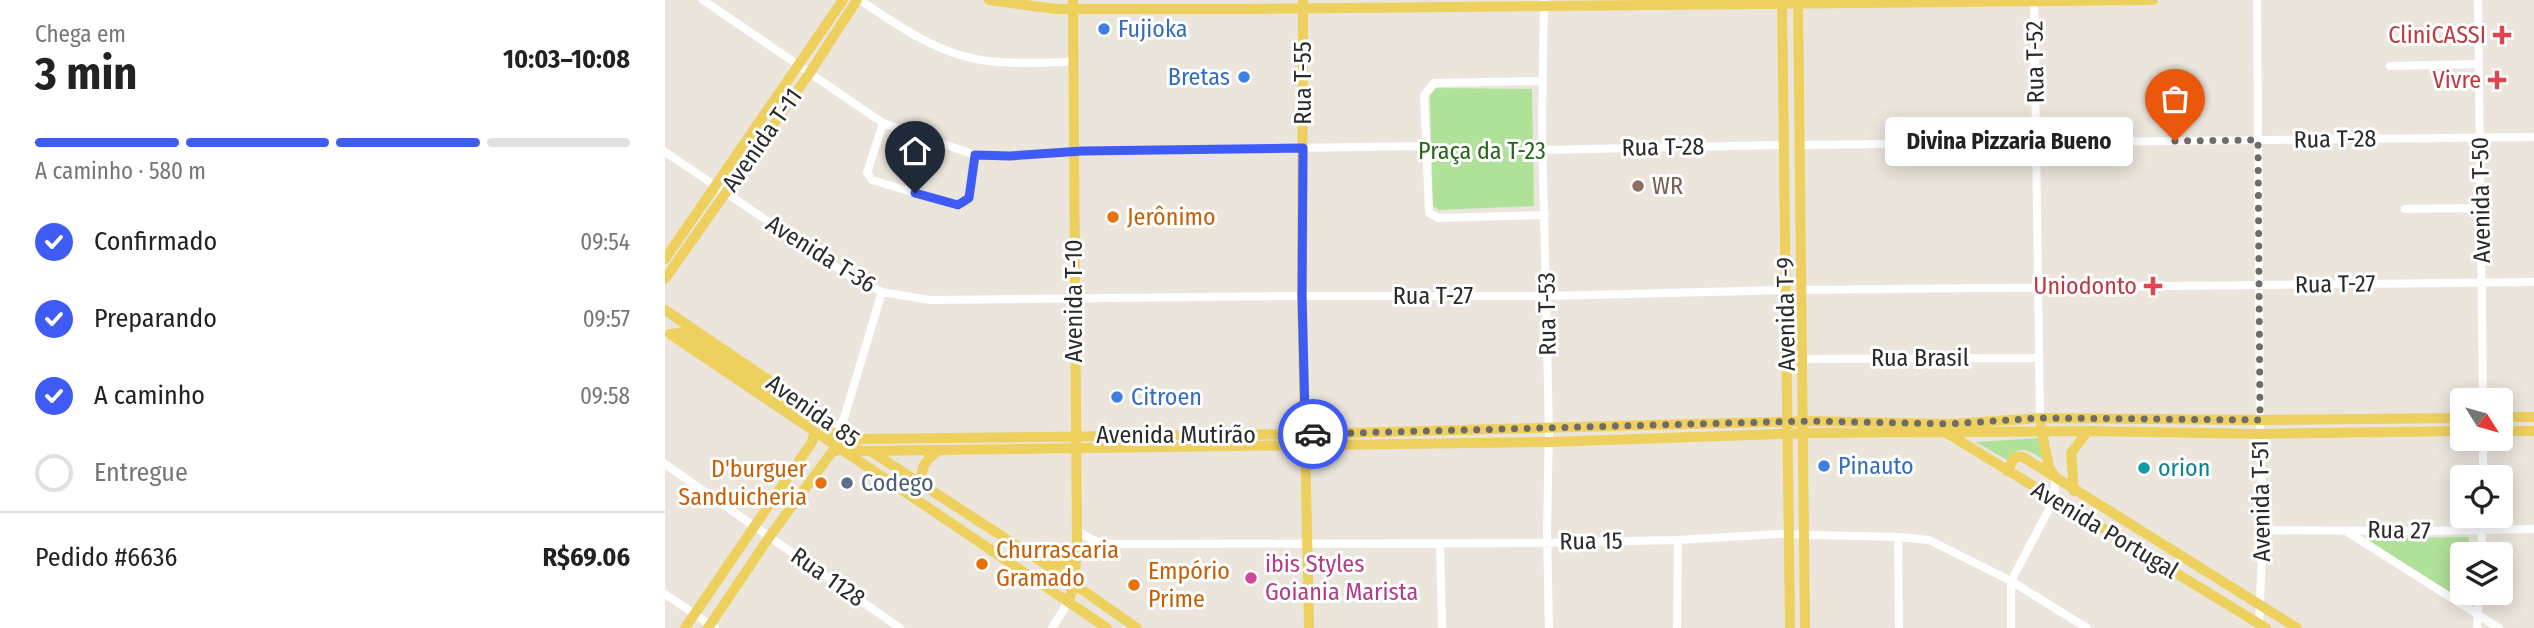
<!DOCTYPE html>
<html lang="pt">
<meta charset="utf-8">
<style>
body{margin:0;font-family:"Fira Sans Condensed",sans-serif;background:#f2f2f2;color:#222;height:100vh;display:flex;flex-direction:column;font-size:26px;white-space:nowrap}
*{box-sizing:border-box;margin:0}
p{font-size:23px;color:#767676}
.icon{flex:none;width:38px;height:38px;fill:none;stroke:currentColor;stroke-width:2;stroke-linecap:round;stroke-linejoin:round}
.map{position:relative;flex:1;overflow:hidden}
.side{display:flex;flex-direction:column;background:#fff;width:665px}
.side>*{flex:none}
.needle{width:46px;rotate:127deg}
.tools{position:absolute;left:1785px;top:388px;display:grid;gap:14px}
.tools a{display:grid;place-items:center;width:63px;height:63px;border-radius:7px;background:#fff;box-shadow:0 4px 18px #0003;font-size:35px}
.pin{position:absolute;display:grid;place-items:center;width:60px;height:60px;color:#fff;margin:-72px -30px;border-radius:50% 50% 50% 0;rotate:-45deg;box-shadow:0 0 7px #0007}
.pin .icon{rotate:45deg}
.courier{position:absolute;display:grid;place-items:center;width:70px;height:70px;margin:-35px;border:5px solid #3e5bf6;border-radius:50%;background:#fff;color:#222;box-shadow:0 2px 9px #0007}
.bubble{position:absolute;height:49px;border-radius:7px;background:#fff;box-shadow:0 4px 18px #0003;font-size:23px;font-weight:700;line-height:49px;text-align:center}
.head em{font-style:normal;font-weight:700}
.head div{display:flex;flex-direction:column-reverse}
.head{display:flex;align-items:center;justify-content:space-between;height:119px;padding:0 35px}
h1{font-size:46px;font-weight:700;line-height:52px}
.bar{display:grid;grid-template-columns:repeat(4,1fr);gap:10px 7px;align-content:center;height:84px;padding:0 35px}
.bar i{height:9px;border-radius:5px;background:#e0e0e0}
.bar .active{background:#3e5bf6}
.bar p{grid-column:span 4}
.line{display:flex;align-items:center;gap:18px;padding:0 35px;border-top:2px solid #e0e0e0}
.line div{flex:1}
ol{padding:0 35px;list-style:none}
li{display:flex;align-items:center;gap:21px;height:77px}
li p{margin-inline-start:auto}
li .icon{padding:7px;border-radius:50%;background:#3e5bf6;color:#fff;stroke-width:4}
li:last-child{color:#767676}
li i{width:38px;height:38px;border:4px solid #e0e0e0;border-radius:50%}
main{display:flex;flex:1;min-height:0}
.map>svg:first-child{display:block}
</style>
<main>
<section class="side">
<div class="head"><div><h1>3 min</h1><p>Chega em</p></div><em>10:03–10:08</em></div>
<div class="bar"><i class="active"></i><i class="active"></i><i class="active"></i><i></i><p>A caminho · 580 m</p></div>
<ol>
<li><svg class="icon" aria-label="check" viewBox="0 0 24 24"><path d="M5 12l5 5 9-10"/></svg>Confirmado<p>09:54</p></li>
<li><svg class="icon" aria-label="check" viewBox="0 0 24 24"><path d="M5 12l5 5 9-10"/></svg>Preparando<p>09:57</p></li>
<li><svg class="icon" aria-label="check" viewBox="0 0 24 24"><path d="M5 12l5 5 9-10"/></svg>A caminho<p>09:58</p></li>
<li><i></i>Entregue</li>
</ol>
<div class="line" style="height:91px"><div>Pedido #6636</div><b>R$69.06</b></div>
</section>
<div class="map">
<svg width="1869" height="628" viewBox="0 0 1869 628">
<rect width="100%" height="100%" fill="#ebe5dc"/>
<path fill="#afe199" d="M 771,88 L 867,89 L 869,206 L 774,210 L 768,206 L 765,96 Z
M 1376,438 L 1382,463 C 1367,452 1356,442 1342,460 L 1311,442 Z
M 1804,537 L 1803,555 L 1797,555 L 1797,593 L 1803,593 L 1802,602 L 1695,539 Z"/>
<g fill="none" stroke-linecap="round" stroke-linejoin="round">
<path stroke="#fff" stroke-width="8" d="M 38,0 L 218,123 L 310,155 L 346,156 L 417,151 L 760,146
M 195,0 C 232,25 271,53 316,60 C 346,65 378,62 408,62
M 879,0 L 877,129 L 884,429 L 882,530 L 884,628
M 1369,0 L 1375,418
M 1592,0 L 1595,434 L 1598,530 L 1594,624
M 1813,0 L 1818,401
M 1725,66 L 1814,64
M 877,81 L 769,83 L 759,95 L 764,213 L 773,218 L 880,215
M 218,123 L 202,173 L 207,180 L 293,206 L 304,198 L 310,155
M 1135,145 L 1869,137
M 878,150 L 1119,145
M 0,152 L 183,275 L 217,292 L 265,300 L 627,296 L 881,296 L 1120,290
M 1740,209 L 1816,208
M 1136,290 L 1869,282
M 1136,359 L 1374,358
M 173,428 L 179,418 L 217,292
M 0,464 L 235,628
M 1818,478 L 1818,439
M 411,529 C 424,540 434,543 450,544 L 867,543 L 1013,540 L 1113,534 L 1233,537 L 1264,540 L 1346,581 L 1422,628
M 1598,530 L 1761,531 L 1869,529
M 1681,531 L 1834,628
M 1233,537 L 1234,628
M 775,544 L 777,628
M 1816,555 L 1818,516
M 0,594 L 50,628
M 387,628 L 404,601
M 1012,628 L 1013,540
M 1346,628 L 1346,581 L 1390,498 L 1390,478
M 1812,628 L 1814,593"/>
<path stroke="#eed05f" stroke-width="10" d="M 324,0 L 391,9 L 578,9 L 1488,0
M 638,0 L 637,296 L 644,628
M 1117,0 L 1125,628
M 1133,0 L 1140,628
M 0,259 L 178,0
M 0,279 L 144,74 L 192,0
M 0,310 L 108,383
M 5,334 L 442,628
M 6,334 L 20,332 L 195,451 L 884,442 L 1145,433 L 1423,431 L 1595,434 L 1797,431
M 1836,417 L 1869,417
M 1376,427 L 1384,467 L 1389,475
M 1836,431 L 1869,431
M 1280,432 L 1601,628
M 190,439 L 640,434 L 1144,421 L 1284,424 L 1375,418 L 1595,420 L 1797,418
M 207,452 L 383,566 L 472,628
M 1342,471 L 1350,457 L 1358,457 L 1632,628
M 257,486 C 255,468 259,461 273,451
M 1409,491 L 1406,453 L 1423,431
M 383,566 C 397,568 403,561 410,549
M 404,601 L 409,584 L 412,547 L 408,0
M 20,628 L 147,442 L 150,432
M 43,628 L 105,536 L 167,452 L 175,449"/>
</g>
<g fill="none" stroke-linecap="round" stroke-linejoin="round">
<path stroke="#6e6b68" stroke-width="7" stroke-dasharray="0 12.6" d="M 648,434 L 1144,421 L 1284,424 L 1375,418 L 1595,420 L 1593,140 L 1510,141"/>
<path stroke="#3e5bf6" stroke-width="9" d="M 250,193 L 293,205 L 304,198 L 310,155 L 345,156 L 417,151 L 638,148 L 637,296 L 640,417 L 640,434 L 648,434"/>
</g>
<g fill="#3f7fe0" stroke="#fff" stroke-width="2.5">
<circle cx="439" cy="29" r="7"/>
<circle cx="579" cy="77" r="7"/>
<circle cx="452" cy="397" r="7"/>
<circle cx="1159" cy="466" r="7"/>
</g>
<g fill="#e0444e" stroke="#fff" stroke-width="2.5">
<path d="M1833.5 24.5h7v7h7v7h-7v7h-7v-7h-7v-7h7z"/>
<path d="M1828.5 69.5h7v7h7v7h-7v7h-7v-7h-7v-7h7z"/>
<path d="M1484.5 275.5h7v7h7v7h-7v7h-7v-7h-7v-7h7z"/>
</g>
<circle fill="#8d6e63" stroke="#fff" stroke-width="2.5" cx="973" cy="186" r="7"/>
<g fill="#e8710a" stroke="#fff" stroke-width="2.5">
<circle cx="448" cy="217" r="7"/>
<circle cx="156" cy="483" r="7"/>
<circle cx="317" cy="564" r="7"/>
<circle cx="469" cy="585" r="7"/>
</g>
<circle fill="#0f9aa8" stroke="#fff" stroke-width="2.5" cx="1479" cy="468" r="7"/>
<circle fill="#5c6f8a" stroke="#fff" stroke-width="2.5" cx="182" cy="483" r="7"/>
<circle fill="#d1479c" stroke="#fff" stroke-width="2.5" cx="586" cy="578" r="7"/>
<g text-anchor="middle" stroke-width="6" stroke-linejoin="round" paint-order="stroke">
<g font-size="24" fill="#366cbe" stroke="#fff" text-anchor="start">
<text x="453" y="37">Fujioka</text>
<text x="565" y="85" text-anchor="end">Bretas</text>
<text x="466" y="405">Citroen</text>
<text x="1173" y="474">Pinauto</text>
</g>
<g font-size="24" fill="#be3a42" stroke="#fff" text-anchor="end">
<text x="1821" y="43">CliniCASSI</text>
<text x="1816" y="88">Vivre</text>
<text x="1472" y="294">Uniodonto</text>
</g>
<g font-size="24" fill="#2a2a2a" stroke="#fff">
<text transform="translate(1370 62) rotate(-91)" y="8">Rua T-52</text>
<text transform="translate(638 83) rotate(-90)" y="8">Rua T-55</text>
<text transform="translate(1670 139) rotate(-1)" y="8">Rua T-28</text>
<text transform="translate(97 140) rotate(-55)" y="8">Avenida T-11</text>
<text transform="translate(998 147) rotate(-1)" y="8">Rua T-28</text>
<text transform="translate(1816 200) rotate(-91)" y="8">Avenida T-50</text>
<text transform="translate(156 254) rotate(32)" y="8">Avenida T-36</text>
<text transform="translate(1670 284) rotate(-1)" y="8">Rua T-27</text>
<text x="768" y="304">Rua T-27</text>
<text transform="translate(409 301) rotate(-90)" y="8">Avenida T-10</text>
<text transform="translate(882 314) rotate(-91)" y="8">Rua T-53</text>
<text transform="translate(1121 314) rotate(-91)" y="8">Avenida T-9</text>
<text x="1255" y="366">Rua Brasil</text>
<text transform="translate(148 411) rotate(35)" y="8">Avenida 85</text>
<text x="511" y="443">Avenida Mutirão</text>
<text transform="translate(1596 501) rotate(-91)" y="8">Avenida T-51</text>
<text transform="translate(1440 530) rotate(31)" y="8">Avenida Portugal</text>
<text transform="translate(1734 530) rotate(1)" y="8">Rua 27</text>
<text transform="translate(926 541) rotate(-1)" y="8">Rua 15</text>
<text transform="translate(163 577) rotate(35)" y="8">Rua 1128</text>
</g>
<g font-size="24" fill="#28651b" stroke="#fff">
<text x="817" y="159">Praça da T-23</text>
</g>
<g font-size="24" fill="#785e54" stroke="#fff" text-anchor="start">
<text x="987" y="194">WR</text>
</g>
<g font-size="24" fill="#c56008" stroke="#fff" text-anchor="start">
<text x="462" y="225">Jerônimo</text>
<text x="142" y="477" text-anchor="end">D'burguer<tspan x="142" dy="28">Sanduicheria</tspan></text>
<text x="331" y="558">Churrascaria<tspan x="331" dy="28">Gramado</tspan></text>
<text x="483" y="579">Empório<tspan x="483" dy="28">Prime</tspan></text>
</g>
<g font-size="24" fill="#0d838f" stroke="#fff" text-anchor="start">
<text x="1493" y="476">orion</text>
</g>
<g font-size="24" fill="#4e5e75" stroke="#fff" text-anchor="start">
<text x="196" y="491">Codego</text>
</g>
<g font-size="24" fill="#b23c85" stroke="#fff" text-anchor="start">
<text x="600" y="572">ibis Styles<tspan x="600" dy="28">Goiania Marista</tspan></text>
</g>
</g>
</svg>
<div class="tools">
<a><svg class="needle" viewBox="-14 -14 28 28"><path d="M0-13l5 13h-10z" fill="#e53935"/><path d="M0 13l5-13h-10z" fill="#767676"/></svg></a>
<a><svg class="icon" aria-label="locate" viewBox="0 0 24 24"><circle cx="12" cy="12" r="6"/><path d="M12 2v4M12 18v4M2 12h4M18 12h4"/></svg></a>
<a><svg class="icon" aria-label="layers" viewBox="0 0 24 24"><path d="M12 4l9 5-9 5-9-5zM3 14l9 5 9-5"/></svg></a>
</div>
<div class="pin" style="left:1510px;top:141px;background:#ea580c"><svg class="icon" aria-label="bag" viewBox="0 0 24 24"><path d="M5 8h14l-1 12H6zM9 8a3 3 0 0 1 6 0"/></svg></div>
<div class="pin" style="left:250px;top:193px;background:#1f2937"><svg class="icon" aria-label="home" viewBox="0 0 24 24"><path d="M3 11l9-7 9 7M6 9v11h12V9"/></svg></div>
<div class="courier" style="left:648px;top:434px"><svg class="icon" aria-label="car" viewBox="0 0 24 24"><path d="M5 17H2v-5l4-1 3-4h7l3 4 3 1v5h-3M9 17h6M6 11h13"/><circle cx="7" cy="17" r="2"/><circle cx="17" cy="17" r="2"/></svg></div>
<div class="bubble" style="left:1220px;top:117px;width:248px">Divina Pizzaria Bueno</div>
</div>
</main>
